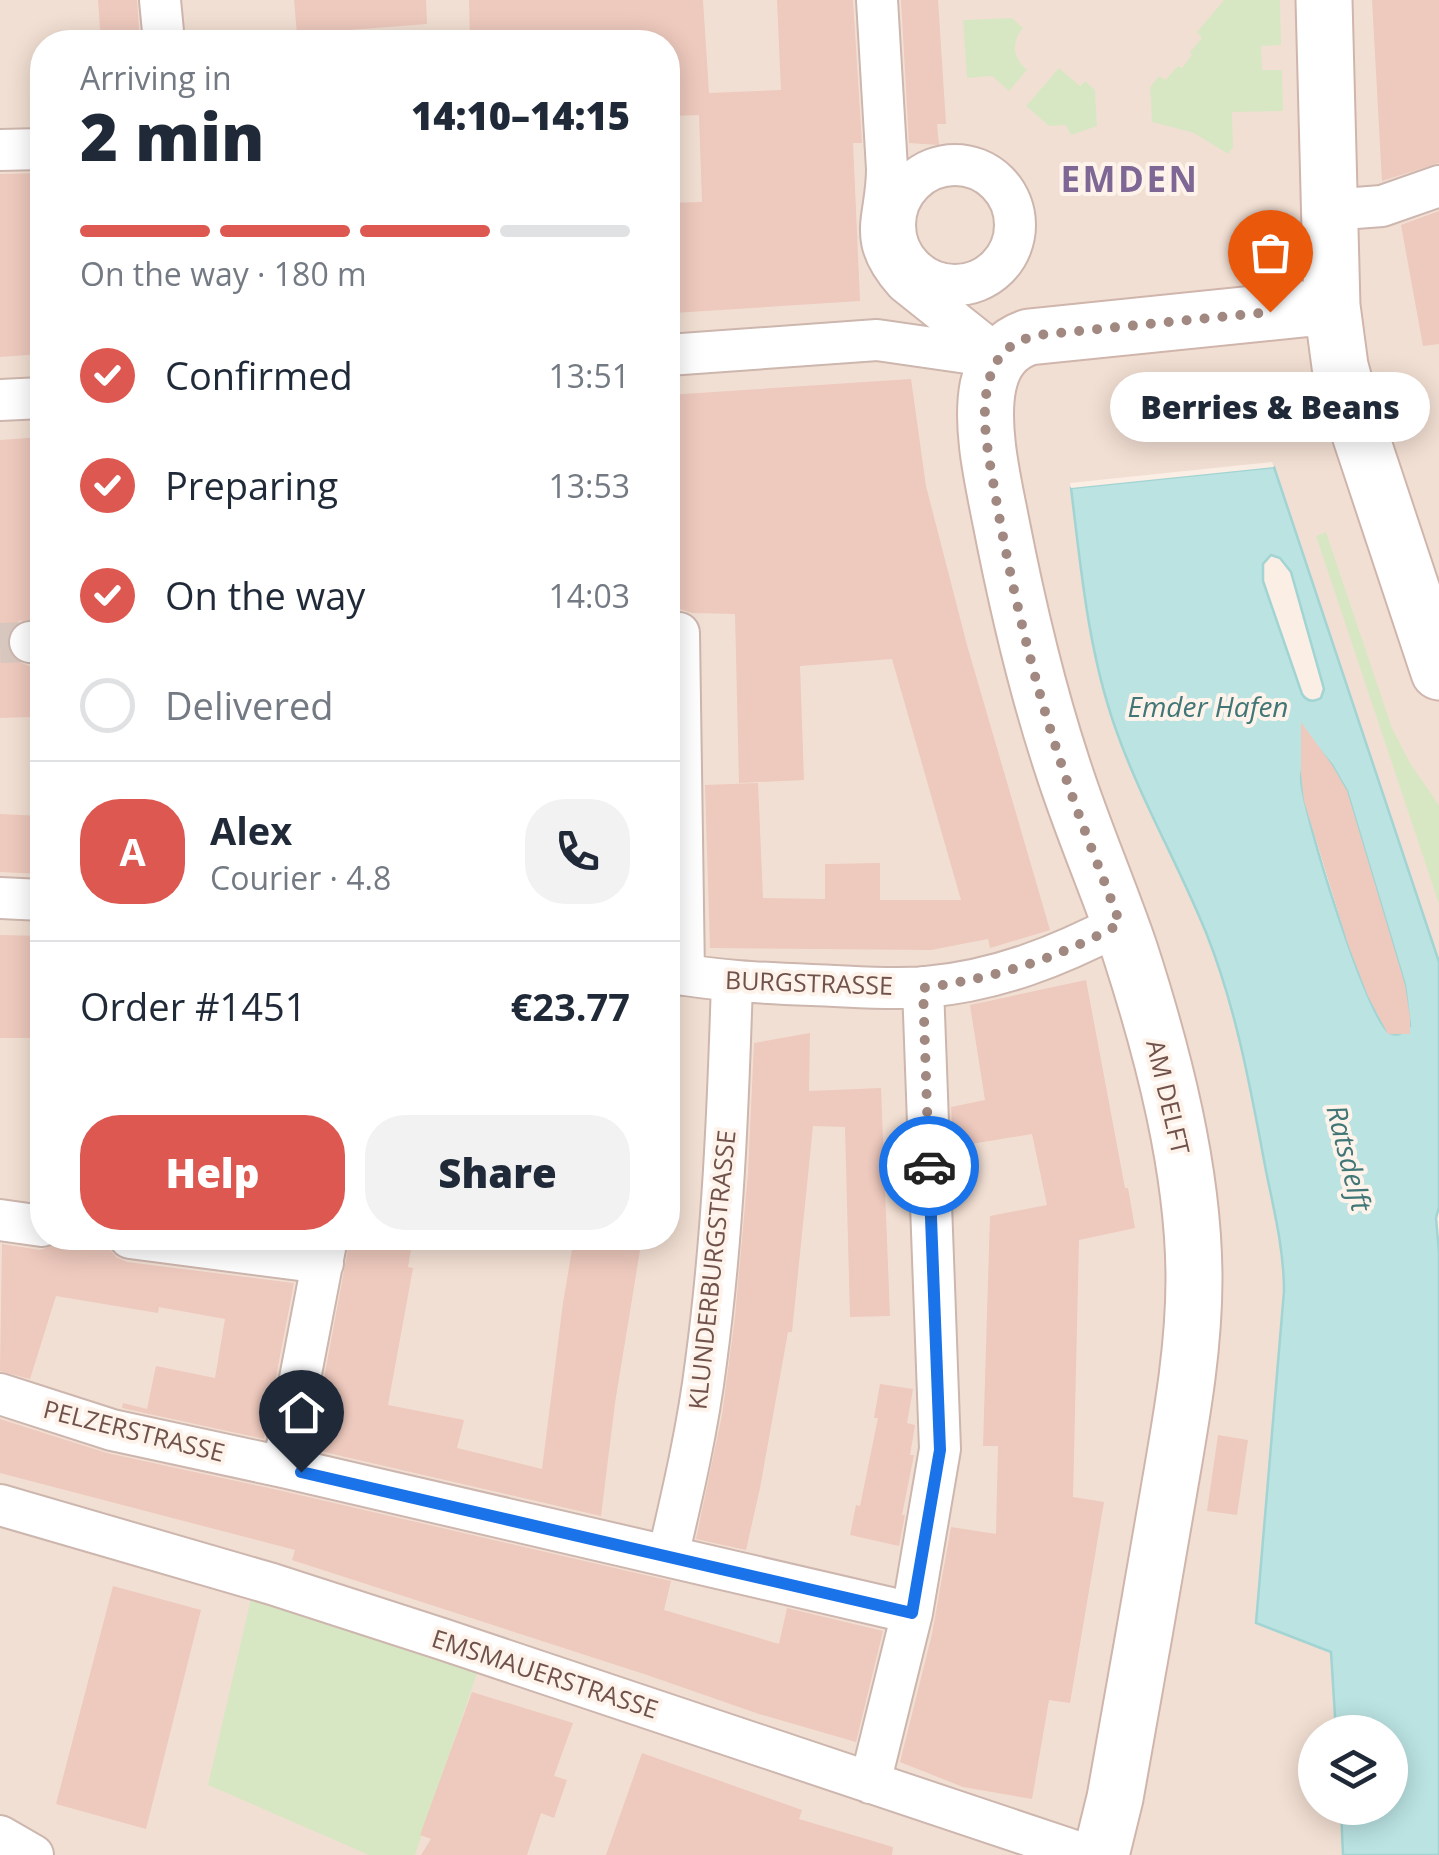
<!DOCTYPE html>
<meta charset="utf-8">
<style>
body{margin:0;font-family:"Open Sans",sans-serif;background:#f2f2f3;color:#1f2937;height:100vh;display:flex;flex-direction:column;font-size:38px;white-space:nowrap}
*{box-sizing:border-box;margin:0}
p{font-size:32px;color:#747a83}
.icon{flex:none;width:55px;height:55px;fill:none;stroke:currentColor;stroke-width:2;stroke-linecap:round;stroke-linejoin:round}
.map{position:relative;flex:1;overflow:hidden}
.drawer{position:absolute;left:30px;top:30px;width:650px;height:1220px;display:flex;flex-direction:column;background:#fff;border-radius:40px;box-shadow:0 5px 25px #0003}
.drawer>*{flex:none}
.tools{position:absolute;left:1298px;top:1715px;display:grid;gap:20px}
.tools a{display:grid;place-items:center;width:110px;height:110px;border-radius:50%;background:#fff;box-shadow:0 5px 25px #0003;font-size:50px}
.pin{position:absolute;display:grid;place-items:center;width:85px;height:85px;color:#fff;margin:-102px -42px;border-radius:50% 50% 50% 0;rotate:-45deg;box-shadow:0 0 10px #0007}
.pin .icon{rotate:45deg}
.courier{position:absolute;display:grid;place-items:center;width:100px;height:100px;margin:-50px;border:8px solid #1a73e8;border-radius:50%;background:#fff;color:#222;box-shadow:0 2px 12px #0007}
.bubble{position:absolute;height:70px;border-radius:35px;background:#fff;box-shadow:0 5px 25px #0003;font-size:32px;font-weight:800;line-height:70px;text-align:center}
.head em{font-style:normal;font-weight:800}
.head div{display:flex;flex-direction:column-reverse}
.head{display:flex;align-items:center;justify-content:space-between;height:170px;padding:0 50px}
h1{font-size:65px;font-weight:800;line-height:75px}
.bar{display:grid;grid-template-columns:repeat(4,1fr);gap:15px 10px;align-content:center;height:120px;padding:0 50px}
.bar i{height:12px;border-radius:8px;background:#e0e1e3}
.bar .on{background:#dd5851}
.bar p{grid-column:span 4}
.line{display:flex;align-items:center;gap:25px;padding:0 50px;border-top:2px solid #e0e1e3}
.line div{flex:1}
.round{display:grid;place-items:center;flex:none;width:105px;height:105px;border-radius:40px;background:#f2f2f3}
ol{padding:0 50px;list-style:none}
li{display:flex;align-items:center;gap:30px;height:110px}
li p{margin-inline-start:auto}
li .icon{padding:10px;border-radius:50%;background:#dd5851;color:#fff;stroke-width:4}
li:last-child{color:#747a83}
li i{width:55px;height:55px;border:5px solid #e0e1e3;border-radius:50%}
.action{display:flex;gap:20px;margin-top:auto;padding:20px 50px}
.action a{flex:1;height:115px;border-radius:40px;background:#dd5851;color:#fff;font-size:40px;font-weight:800;line-height:115px;text-align:center}
.action a+a{background:#f2f2f3;color:#1f2937}
.map>svg:first-child{display:block}
</style>
<div class="map">
<svg width="1439" height="1855" viewBox="0 0 1439 1855">
<rect width="100%" height="100%" fill="#fbeee4"/>
<path fill="#f2dfd3" fill-rule="evenodd" d="M 0,0 L 1439,0 L 1439,962 L 1274,468 L 1071,489 L 1090,631 L 1138,787 L 1198,914 L 1217,963 L 1244,1058 L 1255,1111 L 1282,1256 L 1284,1291 L 1331,1652 L 1336,1732 L 1315,1732 L 1315,1808 L 1341,1808 L 1343,1855 L 0,1855 ZM 42,42 L 668,42 L 668,1238 L 42,1238 Z"/>
<path fill="#d8e7c3" d="M 1224,0 L 1280,0 L 1281,45 L 1261,46 L 1262,70 L 1282,70 L 1283,111 L 1232,112 L 1233,147 L 1228,154 L 1194,133 L 1152,122 L 1150,87 L 1159,76 L 1165,80 L 1178,66 L 1182,68 L 1192,55 L 1190,52 L 1202,38 L 1197,32 Z
M 1012,18 L 1023,28 C 1011,42 1013,58 1027,70 L 1009,91 L 992,76 L 967,78 L 963,20 Z
M 1059,68 L 1080,86 L 1085,81 L 1095,90 L 1097,126 L 1071,135 L 1066,125 L 1049,126 L 1026,106 Z
M 1326,532 L 1392,728 L 1410,763 L 1439,805 L 1439,904 L 1316,536 Z
M 255,1581 L 484,1653 L 415,1855 L 369,1855 L 208,1785 Z"/>
<path fill="#bae3e2" stroke="#a1d4d3" stroke-width="2.5" fill-rule="evenodd" d="M 1274,467 L 1439,962 L 1439,1207 L 1436,1218 L 1439,1252 L 1439,1855 L 1343,1855 L 1341,1808 L 1390,1808 L 1390,1732 L 1336,1732 L 1331,1652 L 1256,1623 L 1284,1291 C 1284,1250 1274,1210 1266,1171 C 1251,1091 1237,1011 1207,935 C 1179,865 1140,799 1115,727 C 1088,650 1081,569 1071,488 ZM 1271,555 L 1280,558 L 1291,572 L 1324,689 L 1321,698 C 1314,702 1307,702 1302,694 L 1263,581 L 1263,564 ZM 1312,741 L 1332,765 L 1347,791 L 1405,985 L 1410,1026 C 1404,1032 1398,1037 1390,1033 C 1368,1023 1301,808 1301,778 C 1301,766 1308,752 1312,741 Z"/>
<path fill="#fbeee4" d="M 1272,462 L 1274,467 L 1071,488 L 1070,483 Z"/>
<path fill="#eec9bd" d="M 98,0 L 137,0 L 140,42 L 101,42 Z
M 294,0 L 426,0 L 427,24 L 297,34 Z
M 469,0 L 703,0 L 709,93 L 781,90 L 777,0 L 853,0 L 862,143 L 853,143 L 860,301 L 674,313 L 668,203 L 702,202 L 699,115 L 672,116 L 668,42 L 470,42 Z
M 901,0 L 938,0 L 946,124 L 937,124 L 939,145 L 909,143 Z
M 1372,0 L 1439,0 L 1439,163 L 1382,181 Z
M 42,173 L 42,354 L 0,357 L 0,174 Z
M 1439,211 L 1439,344 L 1423,346 L 1401,225 Z
M 911,379 L 926,486 L 967,645 L 1050,930 L 990,948 L 988,939 L 931,950 L 710,948 L 705,785 L 758,783 L 763,898 L 825,899 L 825,864 L 880,863 L 880,900 L 961,900 L 892,659 L 800,666 L 804,780 L 739,783 L 735,614 L 692,613 L 680,609 L 668,609 L 668,545 L 677,545 L 671,443 L 668,443 L 668,395 Z
M 42,437 L 42,619 L 19,621 L 10,629 L 6,641 L 8,651 L 16,661 L 30,666 L 30,717 L 0,718 L 0,440 Z
M 1301,722 L 1332,765 L 1347,791 L 1405,985 L 1410,1017 L 1410,1034 L 1388,1034 L 1368,996 L 1348,944 L 1304,801 L 1301,774 Z
M 0,814 L 42,816 L 42,874 L 0,872 Z
M 0,935 L 42,936 L 42,997 L 35,996 L 33,1038 L 0,1038 Z
M 1086,980 L 1125,1188 L 1128,1188 L 1135,1228 L 1079,1240 L 1073,1497 L 1104,1502 L 1070,1703 L 1049,1700 L 1032,1799 L 963,1787 L 900,1762 L 932,1634 L 951,1527 L 996,1534 L 998,1446 L 983,1446 L 990,1216 L 1047,1205 L 1032,1134 L 953,1147 L 951,1107 L 985,1100 L 970,1005 Z
M 810,1033 L 809,1091 L 881,1088 L 890,1316 L 850,1317 L 845,1127 L 813,1126 L 792,1332 L 788,1332 L 760,1488 L 746,1550 L 696,1539 L 722,1415 L 735,1317 L 748,1173 L 754,1043 Z
M 350,1238 L 413,1238 L 408,1267 L 413,1268 L 388,1405 L 464,1420 L 457,1448 L 542,1469 L 563,1303 L 574,1238 L 642,1238 L 615,1403 L 601,1516 L 311,1449 Z
M 72,1241 L 109,1248 L 116,1257 L 127,1262 L 294,1283 L 264,1439 L 122,1408 L 123,1403 L 147,1409 L 156,1366 L 215,1378 L 225,1319 L 159,1307 L 158,1313 L 56,1296 L 30,1379 L 0,1371 L 2,1244 L 40,1250 L 55,1245 L 70,1249 Z
M 880,1384 L 913,1389 L 907,1423 L 915,1425 L 910,1455 L 914,1455 L 902,1515 L 905,1515 L 899,1546 L 850,1535 L 856,1505 L 860,1506 L 878,1418 L 874,1418 Z
M 0,1419 L 107,1453 L 278,1490 L 671,1581 L 664,1610 L 779,1644 L 787,1608 L 883,1631 L 856,1742 L 759,1714 L 647,1675 L 292,1560 L 295,1550 L 0,1473 Z
M 1218,1435 L 1248,1440 L 1237,1515 L 1207,1511 Z
M 113,1586 L 201,1610 L 146,1829 L 56,1804 Z
M 472,1692 L 573,1723 L 554,1776 L 567,1780 L 554,1818 L 541,1813 L 527,1855 L 421,1855 L 431,1839 L 420,1835 Z
M 642,1753 L 802,1810 L 799,1819 L 893,1847 L 892,1855 L 606,1855 Z"/>
<g fill="none" stroke-linecap="round" stroke-linejoin="round">
<path stroke="#d8c7be" stroke-width="40" stroke-dasharray="40 20" stroke-linecap="butt" d="M 0,643 L 30,642"/>
<g stroke="#cdb6ae" stroke-width="44">
<path id="street" d="M 160,0 L 164,42
M 877,0 L 887,169 C 887,220 865,237 905,282 L 999,357
M 0,150 L 42,149
M895 225a60 60 0 1 1 120 0a60 60 0 1 1-120 0Z
M 1329,210 L 1382,206 L 1439,186
M 668,355 L 877,340 L 995,357
M 0,400 L 42,398
M 668,633 L 679,633 L 684,975
M 30,642 L 42,643
M 0,898 L 42,900
M 668,972 C 715,981 763,983 812,985 C 849,986 889,990 926,987 C 996,981 1059,956 1120,924
M 0,1220 L 42,1226
M 130,1238 L 323,1263
M 0,1394 L 112,1430 L 283,1467 L 912,1613
M 283,1467 L 327,1238
M 0,1505 L 272,1584 L 442,1639 L 1087,1855
M 668,1556 C 683,1492 698,1427 706,1362 C 723,1235 728,1109 732,982
M 870,1783 L 912,1613 L 940,1449 L 923,987
M 0,1836 L 33,1855"/>
</g>
<g stroke="#d0b5ac" stroke-width="59">
<path id="secondary" d="M 1324,0 L 1332,306 L 1340,366 L 1351,407 L 1439,672
M 1101,1855 L 1115,1798 C 1134,1695 1151,1593 1169,1490 C 1181,1420 1194,1350 1194,1279 C 1194,1171 1163,1053 1130,951 C 1109,889 1082,828 1062,765 C 1036,686 1017,604 1001,522 C 993,481 980,427 988,386 C 993,362 1005,345 1029,337 L 1332,306"/>
</g>
<use href="#street" stroke="#fff" stroke-width="40"/>
<use href="#secondary" stroke="#fff" stroke-width="55"/>
</g>
<g fill="none" stroke-linecap="round" stroke-linejoin="round">
<path stroke="#a18981" stroke-width="10" stroke-dasharray="0 18" d="M 929,1166 L 923,988 C 996,978 1056,959 1120,924 C 1101,871 1079,819 1062,766 C 1033,679 1012,589 996,499 C 990,461 978,415 990,377 C 998,352 1013,341 1038,335 L 1270,312"/>
<path stroke="#1a73e8" stroke-width="12" d="M 301,1472 L 912,1613 L 940,1450 L 929,1166"/>
</g>
<g text-anchor="middle" stroke-width="8" stroke-linejoin="round" paint-order="stroke">
<g font-size="25" fill="#71524b" stroke="#fef3ea">
<text transform="translate(809 983) rotate(2)" y="9">BURGSTRASSE</text>
<text transform="translate(1168 1097) rotate(77)" y="9">AM DELFT</text>
<text transform="translate(712 1270) rotate(-84)" y="9">KLUNDERBURGSTRASSE</text>
<text transform="translate(134 1431) rotate(14)" y="9">PELZERSTRASSE</text>
<text transform="translate(545 1674) rotate(18)" y="9">EMSMAUERSTRASSE</text>
</g>
<g font-size="28" font-style="italic" fill="#407676" stroke="#fef3ea">
<text x="1208" y="717">Emder Hafen</text>
<text transform="translate(1349 1158) rotate(76)" y="10">Ratsdelft</text>
</g>
<g font-size="35" font-weight="bold" letter-spacing="2.5" fill="#7e6794" stroke="#fef3ea">
<text x="1130" y="192">EMDEN</text>
</g>
</g>
</svg>
<div class="tools">
<a><svg class="icon" aria-label="layers" viewBox="0 0 24 24"><path d="M12 4l9 5-9 5-9-5zM3 14l9 5 9-5"/></svg></a>
</div>
<div class="pin" style="left:1270px;top:312px;background:#ea580c"><svg class="icon" aria-label="bag" viewBox="0 0 24 24"><path d="M5 8h14l-1 12H6zM9 8a3 3 0 0 1 6 0"/></svg></div>
<div class="pin" style="left:301px;top:1472px;background:#1f2937"><svg class="icon" aria-label="home" viewBox="0 0 24 24"><path d="M3 11l9-7 9 7M6 9v11h12V9"/></svg></div>
<div class="courier" style="left:929px;top:1166px"><svg class="icon" aria-label="car" viewBox="0 0 24 24"><path d="M5 17H2v-5l4-1 3-4h7l3 4 3 1v5h-3M9 17h6M6 11h13"/><circle cx="7" cy="17" r="2"/><circle cx="17" cy="17" r="2"/></svg></div>
<div class="bubble" style="left:1110px;top:372px;width:320px">Berries &amp; Beans</div>
<section class="drawer">
<div class="head"><div><h1>2 min</h1><p>Arriving in</p></div><em>14:10–14:15</em></div>
<div class="bar"><i class="on"></i><i class="on"></i><i class="on"></i><i></i><p>On the way · 180 m</p></div>
<ol>
<li><svg class="icon" aria-label="check" viewBox="0 0 24 24"><path d="M5 12l5 5 9-10"/></svg>Confirmed<p>13:51</p></li>
<li><svg class="icon" aria-label="check" viewBox="0 0 24 24"><path d="M5 12l5 5 9-10"/></svg>Preparing<p>13:53</p></li>
<li><svg class="icon" aria-label="check" viewBox="0 0 24 24"><path d="M5 12l5 5 9-10"/></svg>On the way<p>14:03</p></li>
<li><i></i>Delivered</li>
</ol>
<div class="line" style="height:180px"><b class="round" style="background:#dd5851;color:#fff">A</b><div><b>Alex</b><p>Courier · 4.8</p></div><a class="round"><svg class="icon" aria-label="phone" viewBox="0 0 24 24"><path d="M5 4h4l2 5-3 2q2 4 5 5l2-3 5 2v4C11 20 4 13 5 4z"/></svg></a></div>
<div class="line" style="height:130px"><div>Order #1451</div><b>€23.77</b></div>
<div class="action"><a>Help</a><a>Share</a></div>
</section>
</div>
